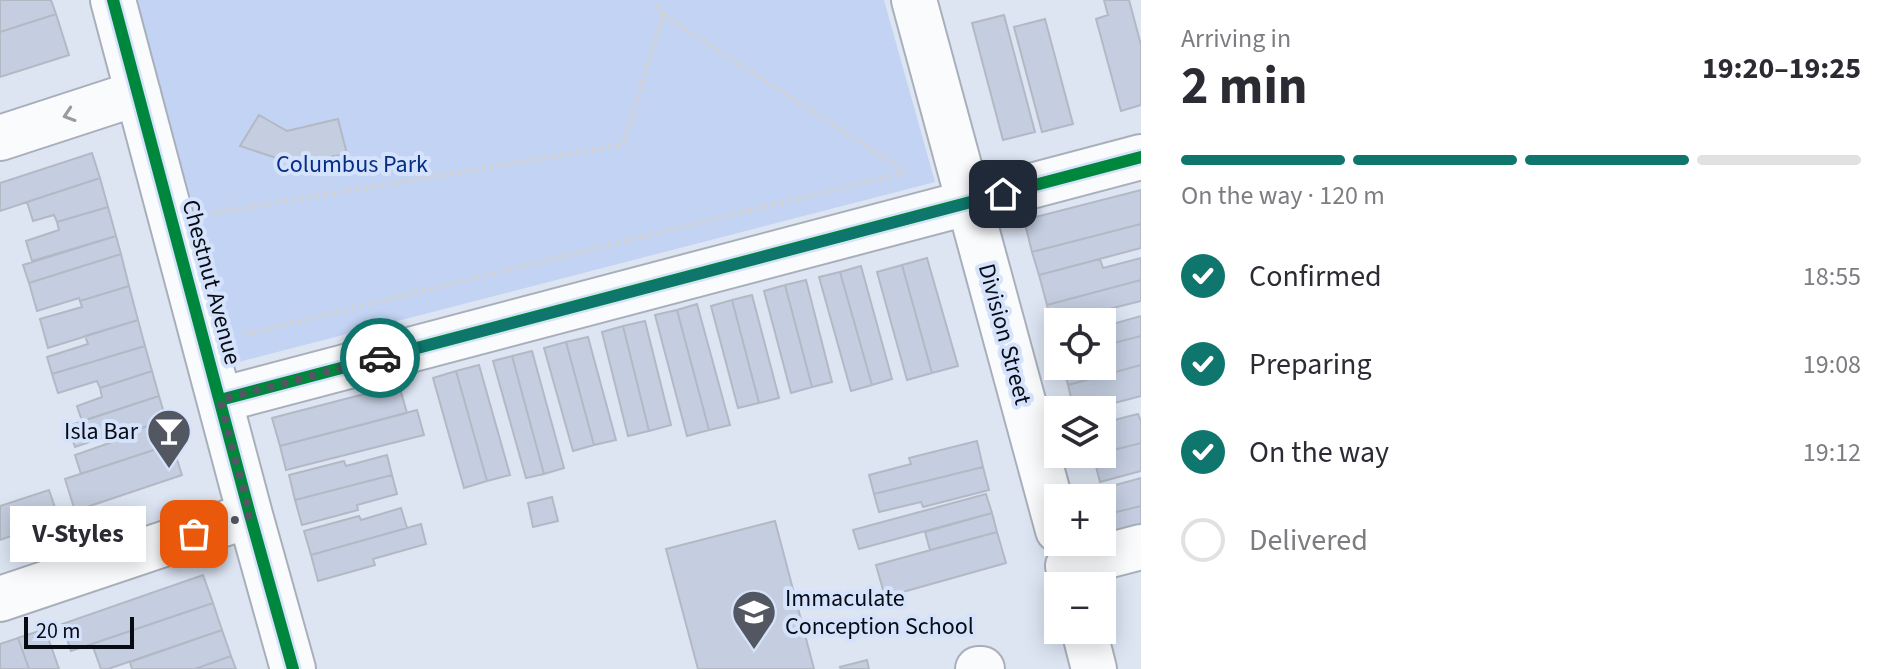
<!DOCTYPE html>
<meta charset="utf-8">
<style>
body{margin:0;font-family:"Source Sans 3",sans-serif;background:#f2f2f3;color:#2b2b33;height:100vh;display:flex;flex-direction:column;font-size:30px;white-space:nowrap}
*{box-sizing:border-box;margin:0}
p{font-size:26px;color:#7c7c81}
.icon{flex:none;width:44px;height:44px;fill:none;stroke:currentColor;stroke-width:2;stroke-linecap:round;stroke-linejoin:round}
.map{position:relative;flex:1;overflow:hidden}
.side{display:flex;flex-direction:column;background:#fff;width:760px}
.side>*{flex:none}
.fabs{position:absolute;left:1044px;top:308px;display:grid;gap:16px}
.fabs a{display:grid;place-items:center;width:72px;height:72px;border-radius:0px;background:#fff;box-shadow:0 4px 20px #0003;font-size:40px}
.scale{position:absolute;left:24px;bottom:20px;width:110px;box-sizing:border-box;padding-left:8px;border:4px solid #070b13;border-top:0;font-size:22px;line-height:28px;white-space:nowrap;color:#070b13;-webkit-text-stroke:6px #d5e2fb;paint-order:stroke}
.pin{position:absolute;display:grid;place-items:center;width:68px;height:68px;color:#fff;margin:-34px;border-radius:16px;box-shadow:0 4px 12px #0006}
.courier{position:absolute;display:grid;place-items:center;width:80px;height:80px;margin:-40px;border:6px solid #0f766e;border-radius:50%;background:#fff;color:#222;box-shadow:0 2px 10px #0007}
.bubble{position:absolute;height:56px;border-radius:0px;background:#fff;box-shadow:0 4px 20px #0003;font-size:26px;font-weight:700;line-height:56px;text-align:center}
.summary em{font-style:normal;font-weight:700}
.summary div{display:flex;flex-direction:column-reverse}
.summary{display:flex;align-items:center;justify-content:space-between;height:136px;padding:0 40px}
h1{font-size:52px;font-weight:700;line-height:60px}
.bar{display:grid;grid-template-columns:repeat(4,1fr);gap:12px 8px;align-content:center;height:96px;padding:0 40px}
.bar i{height:10px;border-radius:6px;background:#e1e1e2}
.bar .selected{background:#0f766e}
.bar p{grid-column:span 4}
ol{padding:0 40px;list-style:none}
li{display:flex;align-items:center;gap:24px;height:88px}
li p{margin-inline-start:auto}
li .icon{padding:8px;border-radius:50%;background:#0f766e;color:#fff;stroke-width:4}
li:last-child{color:#7c7c81}
li i{width:44px;height:44px;border:4px solid #e1e1e2;border-radius:50%}
main{display:flex;flex:1;min-height:0}
.map>svg:first-child{display:block}
</style>
<main>
<div class="map">
<svg width="1141" height="669" viewBox="0 0 1141 669">
<rect width="100%" height="100%" fill="#dde5f3"/>
<path fill="#c2d3f3" d="M 137,0 L 884,0 L 935,182 L 235,363 Z"/>
<path fill="#c4cee0" stroke="#b3b9c4" stroke-width="2" d="M 0,0 L 51,0 L 56,14 L 0,32 Z
M 1104,0 L 1129,0 L 1141,45 L 1141,105 L 1121,111 L 1096,19 L 1108,15 Z
M 56,14 L 69,55 L 0,77 L 0,32 Z
M 1004,15 L 1035,132 L 1003,140 L 972,23 Z
M 1045,19 L 1073,124 L 1042,132 L 1014,27 Z
M 259,115 L 287,131 L 338,119 L 347,154 L 292,163 L 240,146 Z
M 92,153 L 100,178 L 0,211 L 0,183 Z
M 100,178 L 108,207 L 57,222 L 54,215 L 33,221 L 27,202 Z
M 1141,190 L 1141,224 L 1032,252 L 1024,220 Z
M 108,207 L 116,236 L 32,261 L 26,241 L 59,230 L 57,222 Z
M 1141,224 L 1141,248 L 1039,275 L 1032,252 Z
M 116,236 L 121,254 L 29,283 L 23,265 Z
M 121,254 L 129,286 L 80,301 L 79,298 L 37,311 L 29,283 Z
M 927,258 L 958,366 L 932,373 L 902,265 Z
M 1141,258 L 1141,280 L 1047,305 L 1039,275 L 1100,259 L 1103,268 Z
M 902,265 L 932,373 L 907,380 L 877,272 Z
M 861,266 L 892,379 L 872,385 L 840,272 Z
M 840,272 L 872,385 L 851,391 L 819,277 Z
M 806,280 L 832,382 L 812,387 L 785,285 Z
M 1141,280 L 1141,301 L 1109,309 L 1112,316 L 1090,322 L 1058,322 L 1058,330 L 1054,332 L 1047,305 Z
M 785,285 L 812,387 L 791,393 L 764,291 Z
M 129,286 L 138,320 L 48,348 L 40,319 L 82,307 L 80,301 Z
M 752,295 L 779,398 L 759,403 L 732,300 Z
M 732,300 L 759,403 L 738,408 L 711,306 Z
M 697,304 L 730,425 L 709,430 L 677,310 Z
M 677,310 L 709,430 L 687,436 L 655,315 Z
M 1112,316 L 1113,324 L 1141,316 L 1141,336 L 1102,346 L 1102,322 L 1090,322 Z
M 138,320 L 145,346 L 52,374 L 47,357 L 88,344 L 85,336 Z
M 645,321 L 671,425 L 649,431 L 623,326 Z
M 623,326 L 649,431 L 628,436 L 602,332 Z
M 1141,336 L 1141,365 L 1068,385 L 1063,366 L 1102,366 L 1102,346 Z
M 588,337 L 616,440 L 594,445 L 566,342 Z
M 566,342 L 594,445 L 573,451 L 544,348 Z
M 145,346 L 152,371 L 100,388 L 97,381 L 58,393 L 52,374 Z
M 532,351 L 564,468 L 544,474 L 512,356 Z
M 512,356 L 544,474 L 526,478 L 493,361 Z
M 479,365 L 510,475 L 487,481 L 456,371 Z
M 1141,365 L 1141,396 L 1111,404 L 1113,411 L 1102,414 L 1102,410 L 1074,410 L 1068,385 Z
M 152,371 L 159,396 L 82,421 L 77,406 L 102,397 L 100,388 Z
M 456,371 L 487,481 L 464,488 L 433,378 Z
M 399,385 L 407,413 L 280,446 L 272,418 Z
M 159,396 L 166,420 L 114,437 L 113,434 L 75,447 L 68,426 Z
M 417,410 L 424,435 L 286,470 L 280,446 Z
M 1138,414 L 1141,421 L 1141,443 L 1102,453 L 1102,423 Z
M 166,420 L 172,444 L 81,474 L 75,455 L 115,441 L 114,437 Z
M 977,441 L 983,467 L 874,494 L 869,475 L 911,464 L 909,458 Z
M 1141,443 L 1141,471 L 1100,482 L 1093,455 Z
M 172,444 L 182,475 L 75,511 L 65,479 Z
M 387,455 L 392,475 L 295,500 L 289,475 L 344,461 L 346,466 Z
M 983,467 L 989,490 L 923,507 L 921,502 L 879,512 L 874,494 Z
M 392,475 L 397,494 L 357,505 L 358,510 L 302,525 L 295,500 Z
M 1141,478 L 1141,506 L 1108,514 L 1101,489 Z
M 49,490 L 59,519 L 0,540 L 0,506 Z
M 986,494 L 992,513 L 859,549 L 853,530 Z
M 552,497 L 558,521 L 533,527 L 528,503 Z
M 1141,506 L 1141,535 L 1115,541 L 1108,514 Z
M 401,508 L 407,528 L 311,555 L 304,531 L 359,516 L 361,520 Z
M 992,513 L 997,532 L 930,550 L 925,532 Z
M 775,521 L 814,669 L 698,669 L 666,549 Z
M 421,524 L 426,544 L 373,559 L 375,565 L 318,581 L 311,555 Z
M 997,532 L 1006,563 L 885,597 L 876,565 Z
M 203,575 L 213,603 L 71,651 L 62,624 Z
M 213,603 L 222,630 L 108,669 L 101,669 L 92,644 Z
M 45,629 L 59,669 L 29,669 L 18,638 Z
M 222,630 L 231,656 L 195,669 L 132,669 L 130,662 Z
M 18,638 L 29,669 L 0,669 L 0,644 Z
M 231,656 L 236,669 L 195,669 Z
M 867,660 L 869,669 L 841,669 L 840,667 Z"/>
<g fill="none" stroke-linecap="round" stroke-linejoin="round">
<g stroke="#a9afba" stroke-width="48">
<path id="minor" d="M 113,0 L 250,515 L 293,669
M 914,0 L 1058,530
M 0,138 L 138,93
M 220,400 L 1141,157
M 1068,566 L 1141,547
M 0,599 L 250,515
M 1084,630 L 1094,669
M 978,669 L 982,669"/>
</g>
<path stroke="#d0d2d7" stroke-width="5" stroke-dasharray="4 4" stroke-linecap="butt" d="M 663,15 L 905,171
M 213,213 L 623,145 L 663,15 L 655,0
M 246,330 L 247,334 L 906,172"/>
<use href="#minor" stroke="#fafbfd" stroke-width="44"/>
<g stroke="#d5e2fb" stroke-width="17">
<path id="cycleway" d="M 113,0 L 250,515 L 293,669
M 220,400 L 1141,157"/>
</g>
<use href="#cycleway" stroke="#00873e" stroke-width="12"/>
</g>
<defs><path id="oneway-chevron" d="M-2-3.5L2.5 0L-2 3.5" fill="none" stroke-width="1.6" stroke-linecap="round" stroke-linejoin="round" transform="scale(2)"/></defs>
<use stroke="#999b9f" href="#oneway-chevron" transform="translate(69 115) rotate(162)"/>
<g fill="none" stroke-linecap="round" stroke-linejoin="round">
<path stroke="#525761" stroke-width="8" stroke-dasharray="0 14.4" d="M 194,534 L 250,515 L 220,400 L 380,358"/>
<path stroke="#0f766e" stroke-width="10" d="M 380,358 L 1003,194"/>
</g>
<defs>
<g id="bar-pin" transform="scale(2.3)"><path d="M0 17L-7.5 6A9.5 9.5 0 1 1 7.5 6Z" fill="#525761" stroke="#d5e2fb"/><path d="M-6-5H6L.8 .8V4.5H3.5V6h-7V4.5H-.8V.8Z" fill="#fff"/></g>
<g id="school-pin" transform="scale(2.3)"><path d="M0 17L-7.5 6A9.5 9.5 0 1 1 7.5 6Z" fill="#525761" stroke="#d5e2fb"/><path d="M0-5L7-2L0 1L-7-2ZM-4 1L0 2.5L4 1V4Q0 6-4 4Z" fill="#fff"/></g>
</defs>
<g fill-rule="evenodd">
<use href="#bar-pin" x="169" y="431"/>
<use href="#school-pin" x="754" y="612"/>
</g>
<g text-anchor="middle" stroke-width="8" stroke-linejoin="round" paint-order="stroke">
<g font-size="24" fill="#072e87" stroke="#d5e2fb">
<text x="352" y="172">Columbus Park</text>
</g>
<g font-size="24" fill="#070b13" stroke="#d5e2fb">
<text transform="translate(212 282) rotate(75)" y="8">Chestnut Avenue</text>
<text transform="translate(1005 334) rotate(75)" y="8">Division Street</text>
</g>
<g font-size="24" fill="#070b13" stroke="#d5e2fb" text-anchor="end">
<text x="138" y="439">Isla Bar</text>
<text x="785" y="606" text-anchor="start">Immaculate<tspan x="785" dy="28">Conception School</tspan></text>
</g>
</g>
</svg>
<div class="fabs">
<a><svg class="icon" aria-label="locate" viewBox="0 0 24 24"><circle cx="12" cy="12" r="6"/><path d="M12 2v4M12 18v4M2 12h4M18 12h4"/></svg></a>
<a><svg class="icon" aria-label="layers" viewBox="0 0 24 24"><path d="M12 4l9 5-9 5-9-5zM3 14l9 5 9-5"/></svg></a>
<a>+</a>
<a>−</a>
</div>
<div class="scale">20 m</div>
<div class="pin" style="left:194px;top:534px;background:#ea580c"><svg class="icon" aria-label="bag" viewBox="0 0 24 24"><path d="M5 8h14l-1 12H6zM9 8a3 3 0 0 1 6 0"/></svg></div>
<div class="pin" style="left:1003px;top:194px;background:#1f2937"><svg class="icon" aria-label="home" viewBox="0 0 24 24"><path d="M3 11l9-7 9 7M6 9v11h12V9"/></svg></div>
<div class="courier" style="left:380px;top:358px"><svg class="icon" aria-label="car" viewBox="0 0 24 24"><path d="M5 17H2v-5l4-1 3-4h7l3 4 3 1v5h-3M9 17h6M6 11h13"/><circle cx="7" cy="17" r="2"/><circle cx="17" cy="17" r="2"/></svg></div>
<div class="bubble" style="left:10px;top:506px;width:136px">V-Styles</div>
</div>
<section class="side">
<div class="summary"><div><h1>2 min</h1><p>Arriving in</p></div><em>19:20–19:25</em></div>
<div class="bar"><i class="selected"></i><i class="selected"></i><i class="selected"></i><i></i><p>On the way · 120 m</p></div>
<ol>
<li><svg class="icon" aria-label="check" viewBox="0 0 24 24"><path d="M5 12l5 5 9-10"/></svg>Confirmed<p>18:55</p></li>
<li><svg class="icon" aria-label="check" viewBox="0 0 24 24"><path d="M5 12l5 5 9-10"/></svg>Preparing<p>19:08</p></li>
<li><svg class="icon" aria-label="check" viewBox="0 0 24 24"><path d="M5 12l5 5 9-10"/></svg>On the way<p>19:12</p></li>
<li><i></i>Delivered</li>
</ol>
</section>
</main>
